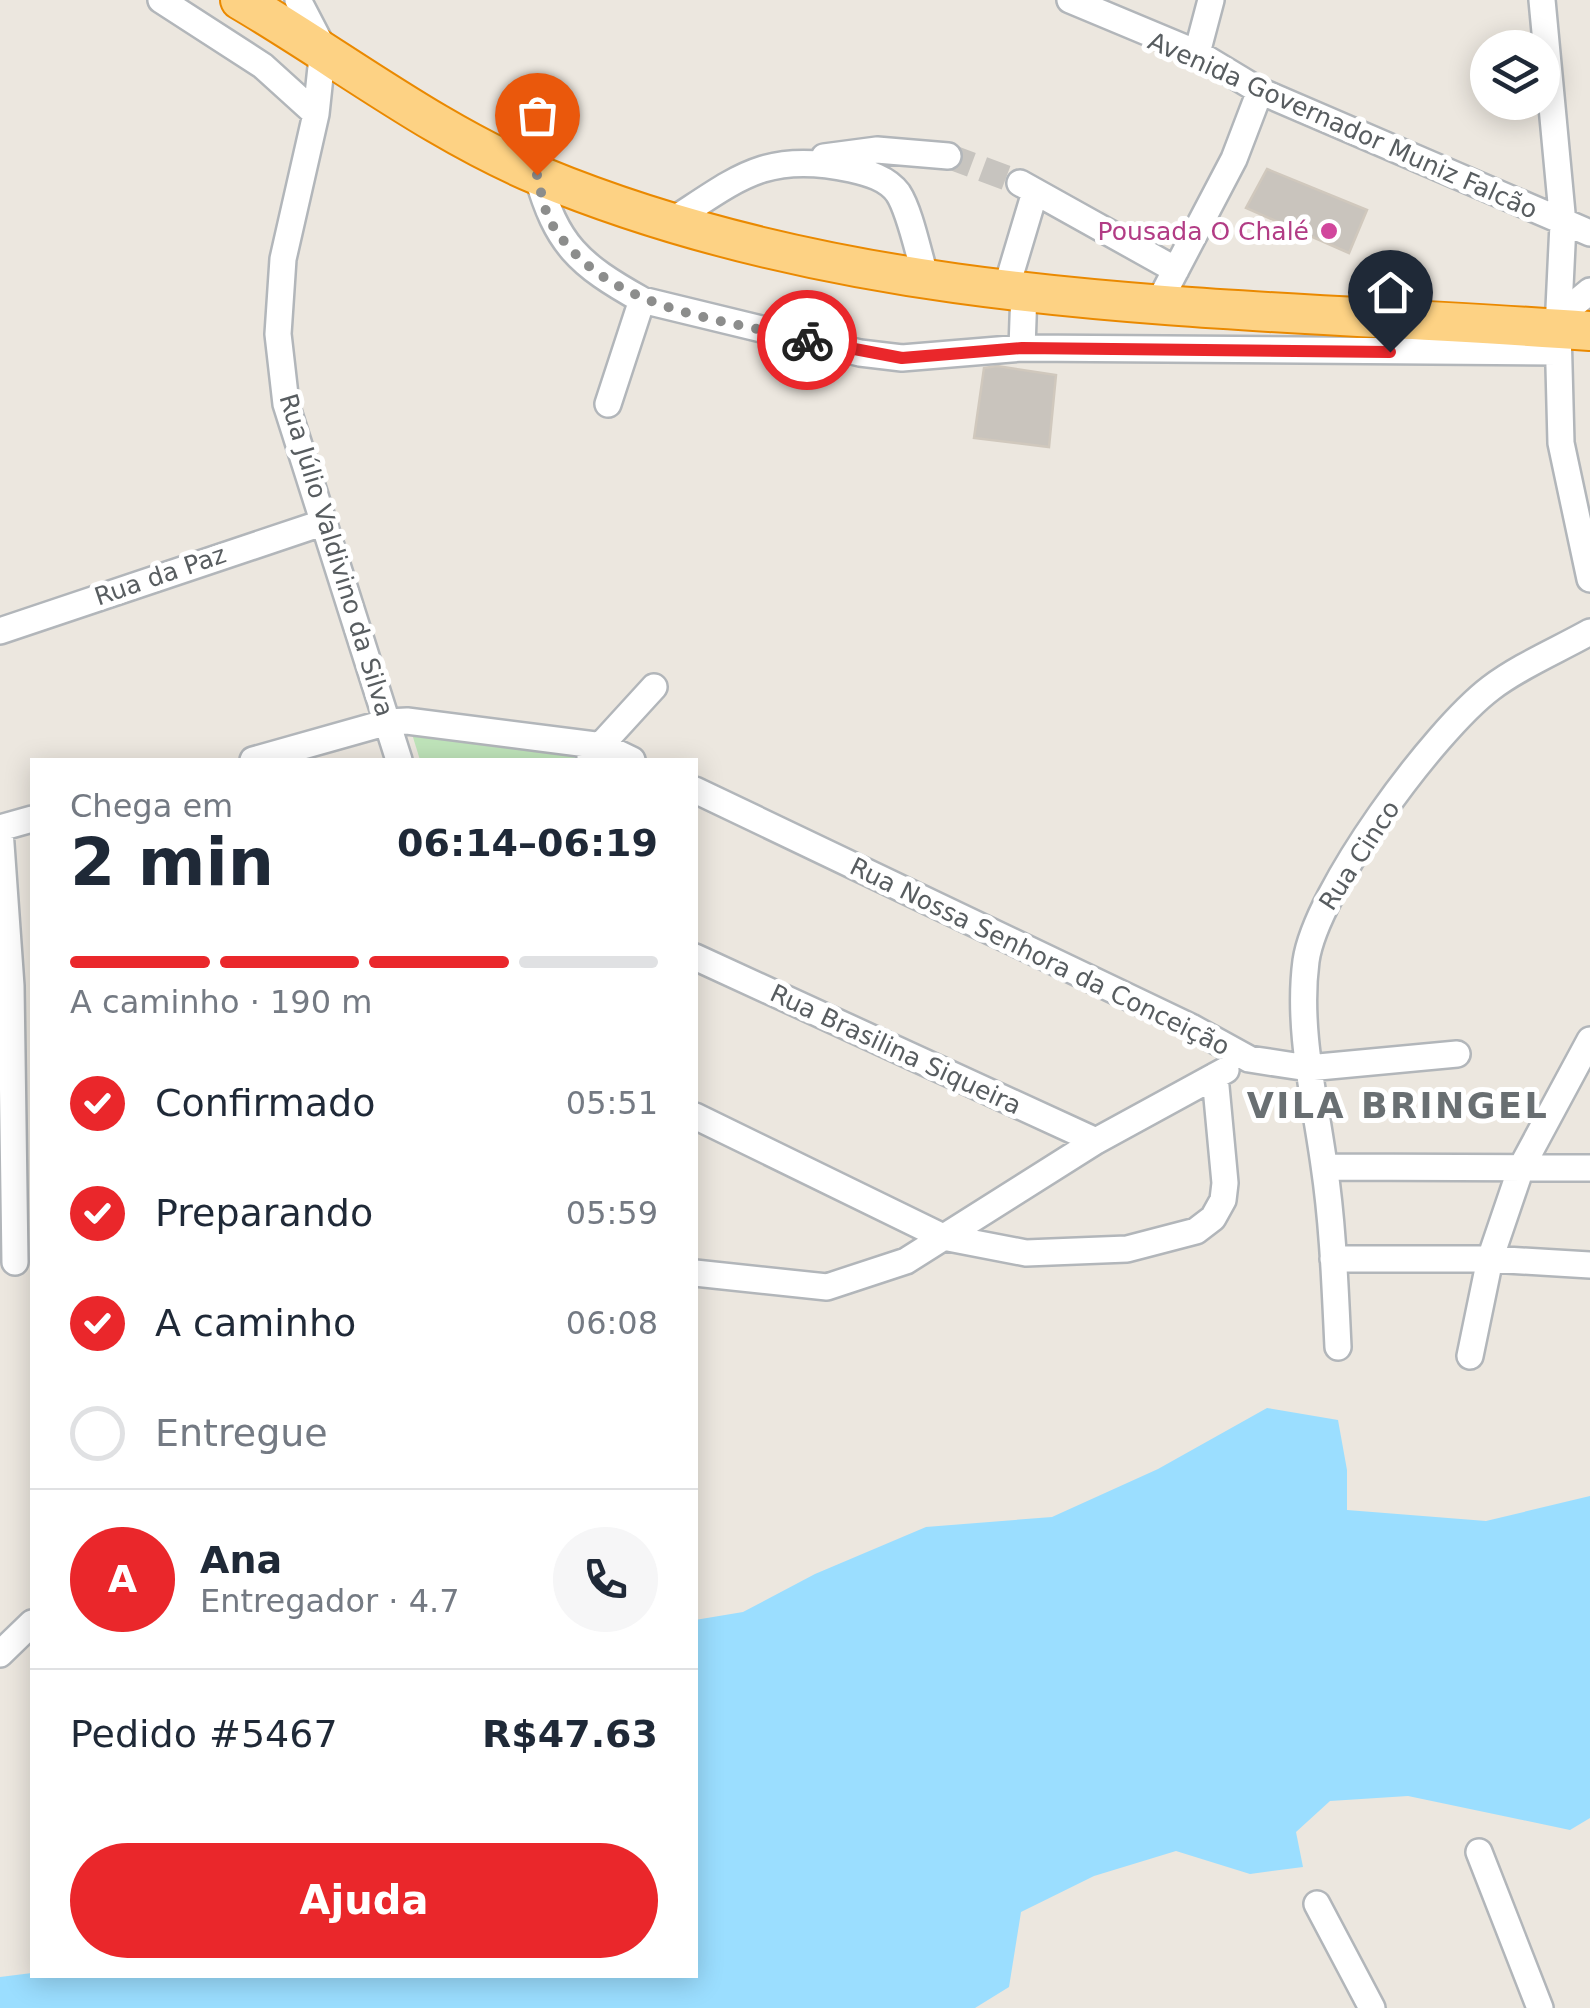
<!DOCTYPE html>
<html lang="pt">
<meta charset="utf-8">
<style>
body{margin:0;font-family:"DejaVu Sans",sans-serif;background:#f6f6f7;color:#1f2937;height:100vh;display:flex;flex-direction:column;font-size:38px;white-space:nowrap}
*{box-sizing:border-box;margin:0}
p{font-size:32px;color:#747a83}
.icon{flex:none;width:55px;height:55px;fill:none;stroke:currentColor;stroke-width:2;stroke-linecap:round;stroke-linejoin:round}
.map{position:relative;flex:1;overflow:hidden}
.panel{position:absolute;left:30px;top:758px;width:668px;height:1220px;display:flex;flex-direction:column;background:#fff;border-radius:0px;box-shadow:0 5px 25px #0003}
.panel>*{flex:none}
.fabs{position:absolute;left:1470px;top:30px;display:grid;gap:20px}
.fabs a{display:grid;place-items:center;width:90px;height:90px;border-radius:50%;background:#fff;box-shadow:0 5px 25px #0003;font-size:50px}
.pin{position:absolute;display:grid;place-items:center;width:85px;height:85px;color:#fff;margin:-102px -42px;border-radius:50% 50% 50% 0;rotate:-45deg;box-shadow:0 0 10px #0007}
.pin .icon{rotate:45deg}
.courier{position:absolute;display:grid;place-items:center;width:100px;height:100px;margin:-50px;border:8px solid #ea272b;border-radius:50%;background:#fff;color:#222;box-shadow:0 2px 12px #0007}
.headline em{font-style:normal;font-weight:600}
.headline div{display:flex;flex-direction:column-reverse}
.headline{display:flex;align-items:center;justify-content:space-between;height:170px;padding:0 40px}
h1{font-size:65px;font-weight:600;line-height:75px}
.bar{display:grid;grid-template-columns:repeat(4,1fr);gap:15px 10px;align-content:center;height:120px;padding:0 40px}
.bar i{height:12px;border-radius:8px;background:#e0e1e3}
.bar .active{background:#ea272b}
.bar p{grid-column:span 4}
.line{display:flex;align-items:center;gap:25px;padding:0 40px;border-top:2px solid #e0e1e3}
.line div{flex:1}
.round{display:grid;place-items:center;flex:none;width:105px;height:105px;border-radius:52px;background:#f6f6f7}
ol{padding:0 40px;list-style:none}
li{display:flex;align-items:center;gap:30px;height:110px}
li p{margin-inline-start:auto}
li .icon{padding:10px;border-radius:50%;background:#ea272b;color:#fff;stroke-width:4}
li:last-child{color:#747a83}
li i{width:55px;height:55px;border:5px solid #e0e1e3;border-radius:50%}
.button{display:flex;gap:20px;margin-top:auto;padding:20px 40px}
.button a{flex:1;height:115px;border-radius:60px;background:#ea272b;color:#fff;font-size:40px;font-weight:600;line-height:115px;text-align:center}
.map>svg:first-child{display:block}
</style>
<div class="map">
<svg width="1590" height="2008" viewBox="0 0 1590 2008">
<rect width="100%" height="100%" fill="#ece7df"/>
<path fill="#bfe4ba" d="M 412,734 L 586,753 L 577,760 L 420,760 Z"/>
<path fill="#9bdeff" d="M 1267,1408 L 1338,1420 L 1347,1470 L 1347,1510 L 1486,1521 L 1590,1496 L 1590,1818 L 1570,1830 L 1408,1796 L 1330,1801 L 1296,1832 L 1303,1867 L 1250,1874 L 1176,1851 L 1094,1876 L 1021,1912 L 1009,1987 L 975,2008 L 0,2008 L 0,1977 L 32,1973 L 695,1975 L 695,1620 L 743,1612 L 815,1574 L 926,1527 L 1052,1517 L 1158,1469 Z"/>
<path fill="#c9c4bd" stroke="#d0c8bd" stroke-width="2.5" d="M 1267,169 L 1367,210 L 1349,253 L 1246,208 Z
M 997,366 L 1056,375 L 1049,447 L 974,438 L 984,368 Z"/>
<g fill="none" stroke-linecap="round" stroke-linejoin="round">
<path stroke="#c7c4bf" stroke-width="25" stroke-dasharray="25 12" stroke-linecap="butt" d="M 948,156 L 1020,183"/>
<g stroke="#b2b6ba" stroke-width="30">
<path id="minor" d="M 161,0 L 263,66 L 316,114
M 298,0 L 323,48 L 316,114 L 283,259 L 278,334 L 286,404 L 399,760
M 1070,0 L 1197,53 L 1260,91 L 1590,233
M 1542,0 L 1563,224 L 1558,329 L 1561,443 L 1590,579
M 1197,53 L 1211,0
M 824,157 L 877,150 L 948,156
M 537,175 C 557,245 578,264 642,300 L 608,404
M 1020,183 L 1176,270
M 667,224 C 736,180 764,150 851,169 C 868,173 887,178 898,193 C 911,213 919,258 927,281
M 1006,289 L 1035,192
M 642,300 L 860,353 L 902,358 L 1022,348 L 1558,352
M 1159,302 L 1234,159 L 1260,91
M 1561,315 L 1590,291
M 1022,348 L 1024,291
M 0,631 L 322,523
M 590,757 L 654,687
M 253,760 L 388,722 L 407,721 L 603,746 L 632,760
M 695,790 L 1191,1027 L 1249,1059 L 1308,1068 L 1457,1054
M 0,828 L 32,819
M 0,830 L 11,986 L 15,1262
M 695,957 L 1096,1141
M 695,1116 L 943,1237 L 1026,1253 L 1127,1249 L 1196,1231 L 1213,1218 L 1223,1200 L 1225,1183 L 1215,1076
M 1325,1167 L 1590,1168
M 1333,1259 L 1490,1259 L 1590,1265
M 695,1273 L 827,1287 L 906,1261 L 1096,1141 L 1226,1070
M 1338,1347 C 1335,1286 1333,1225 1324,1165 C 1315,1099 1297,1029 1306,961 C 1316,891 1433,732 1491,688 C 1520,666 1558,650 1590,632
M 1470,1356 L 1490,1259 L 1521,1168 L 1590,1040
M 0,1654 L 32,1623
M 1479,1852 L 1540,2008
M 1317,1904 L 1372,2008"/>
</g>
<g stroke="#ea8900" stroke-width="42">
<path id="highway" d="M 240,0 C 339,58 434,132 540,176 C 874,314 1235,305 1590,331"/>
</g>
<use href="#minor" stroke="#fff" stroke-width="25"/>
<use href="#highway" stroke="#fdd284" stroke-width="38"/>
</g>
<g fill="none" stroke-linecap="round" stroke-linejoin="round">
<path stroke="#8c8d8c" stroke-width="10" stroke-dasharray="0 18" d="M 537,175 C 541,190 544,213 553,226 C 607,311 718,318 807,340"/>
<path stroke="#ea272b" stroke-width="12" d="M 807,340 L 902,358 L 1022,348 L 1390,352"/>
</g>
<circle fill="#d1479c" stroke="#fff" stroke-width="4" cx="1329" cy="231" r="10"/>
<g text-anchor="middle" stroke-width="10" stroke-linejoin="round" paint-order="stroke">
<g font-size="25" fill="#585d60" stroke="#fff">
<text transform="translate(1343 125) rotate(24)" y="9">Avenida Governador Muniz Falcão</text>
<text transform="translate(337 555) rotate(73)" y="9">Rua Júlio Valdivino da Silva</text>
<text transform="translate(160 575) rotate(-19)" y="9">Rua da Paz</text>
<text transform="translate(1359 855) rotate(-57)" y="9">Rua Cinco</text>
<text transform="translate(1040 956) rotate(26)" y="9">Rua Nossa Senhora da Conceição</text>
<text transform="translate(896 1049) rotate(25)" y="9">Rua Brasilina Siqueira</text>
</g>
<g font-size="25" fill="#b23c85" stroke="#fff" text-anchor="end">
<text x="1309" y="240">Pousada O Chalé</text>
</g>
<g font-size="35" font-weight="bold" letter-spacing="2.5" fill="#696f72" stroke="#fff">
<text x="1398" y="1118">VILA BRINGEL</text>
</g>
</g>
</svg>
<div class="fabs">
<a><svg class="icon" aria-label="layers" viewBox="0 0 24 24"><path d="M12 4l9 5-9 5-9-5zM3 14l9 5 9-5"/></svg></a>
</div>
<div class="pin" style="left:537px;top:175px;background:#ea580c"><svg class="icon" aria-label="bag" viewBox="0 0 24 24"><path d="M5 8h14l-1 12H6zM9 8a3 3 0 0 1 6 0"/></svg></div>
<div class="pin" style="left:1390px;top:352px;background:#1f2937"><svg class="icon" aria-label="home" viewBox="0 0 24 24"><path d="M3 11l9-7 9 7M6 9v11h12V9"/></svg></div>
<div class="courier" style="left:807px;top:340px"><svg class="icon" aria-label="bike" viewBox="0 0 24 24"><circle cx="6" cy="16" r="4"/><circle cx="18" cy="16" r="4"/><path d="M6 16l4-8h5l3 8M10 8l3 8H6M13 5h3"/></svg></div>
<section class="panel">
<div class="headline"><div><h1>2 min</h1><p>Chega em</p></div><em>06:14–06:19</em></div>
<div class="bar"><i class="active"></i><i class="active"></i><i class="active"></i><i></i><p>A caminho · 190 m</p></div>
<ol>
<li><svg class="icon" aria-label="check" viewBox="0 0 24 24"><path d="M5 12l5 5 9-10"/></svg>Confirmado<p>05:51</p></li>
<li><svg class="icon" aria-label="check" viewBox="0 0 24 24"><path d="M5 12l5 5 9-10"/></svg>Preparando<p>05:59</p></li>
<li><svg class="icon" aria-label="check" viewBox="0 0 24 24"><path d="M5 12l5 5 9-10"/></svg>A caminho<p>06:08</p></li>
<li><i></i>Entregue</li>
</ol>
<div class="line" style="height:180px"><b class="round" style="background:#ea272b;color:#fff">A</b><div><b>Ana</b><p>Entregador · 4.7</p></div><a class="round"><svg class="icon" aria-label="phone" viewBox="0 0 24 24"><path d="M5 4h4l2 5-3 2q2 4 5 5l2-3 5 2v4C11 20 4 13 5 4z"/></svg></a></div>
<div class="line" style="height:130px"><div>Pedido #5467</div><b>R$47.63</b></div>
<div class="button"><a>Ajuda</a></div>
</section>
</div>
